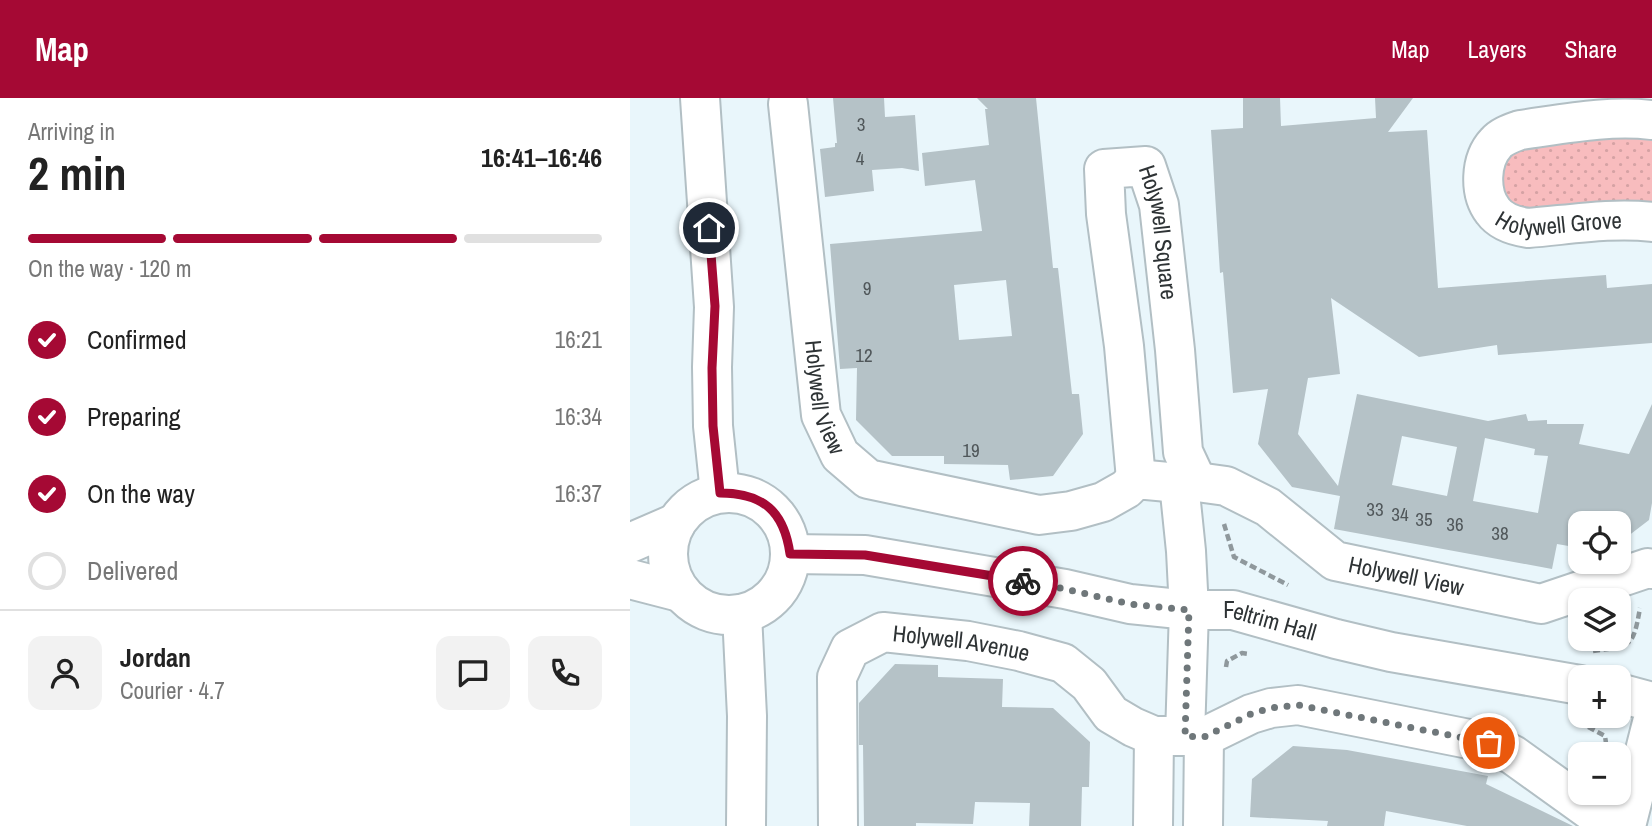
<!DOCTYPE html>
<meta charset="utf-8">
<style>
body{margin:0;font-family:"Archivo Narrow",sans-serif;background:#f2f2f2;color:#222;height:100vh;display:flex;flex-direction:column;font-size:26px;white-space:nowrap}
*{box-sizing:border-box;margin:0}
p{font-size:23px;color:#767676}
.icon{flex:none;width:38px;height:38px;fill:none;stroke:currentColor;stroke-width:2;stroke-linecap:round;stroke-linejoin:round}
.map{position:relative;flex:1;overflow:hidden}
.details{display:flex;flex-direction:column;background:#fff;width:630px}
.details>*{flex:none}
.fabs{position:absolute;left:938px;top:413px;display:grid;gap:14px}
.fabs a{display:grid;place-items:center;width:63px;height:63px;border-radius:14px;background:#fff;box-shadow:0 2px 5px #0004;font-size:35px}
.pin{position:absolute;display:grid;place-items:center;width:60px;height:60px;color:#fff;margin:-30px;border:4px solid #fff;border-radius:50%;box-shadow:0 2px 7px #0007}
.courier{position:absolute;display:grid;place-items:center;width:70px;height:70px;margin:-35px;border:5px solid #a50934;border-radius:50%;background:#fff;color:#222;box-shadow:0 2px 9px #0007}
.headline em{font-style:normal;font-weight:700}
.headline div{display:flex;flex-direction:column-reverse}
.headline{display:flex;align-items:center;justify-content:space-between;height:119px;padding:0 28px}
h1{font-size:46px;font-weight:700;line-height:52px}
.bar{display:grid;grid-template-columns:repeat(4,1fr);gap:10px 7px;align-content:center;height:84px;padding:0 28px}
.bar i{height:9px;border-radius:5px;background:#e0e0e0}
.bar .current{background:#a50934}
.bar p{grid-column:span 4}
.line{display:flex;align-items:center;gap:18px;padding:0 28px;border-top:2px solid #e0e0e0}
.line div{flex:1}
.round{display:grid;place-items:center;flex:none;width:74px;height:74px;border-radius:14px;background:#f2f2f2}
ol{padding:0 28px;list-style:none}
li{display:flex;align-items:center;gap:21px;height:77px}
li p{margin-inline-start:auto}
li .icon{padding:7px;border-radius:50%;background:#a50934;color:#fff;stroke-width:4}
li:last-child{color:#767676}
li i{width:38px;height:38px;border:4px solid #e0e0e0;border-radius:50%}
header{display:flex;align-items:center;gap:42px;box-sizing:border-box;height:98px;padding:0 35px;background:#a50934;color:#fff}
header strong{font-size:33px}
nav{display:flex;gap:38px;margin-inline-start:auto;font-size:24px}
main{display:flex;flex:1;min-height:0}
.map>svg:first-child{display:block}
</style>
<header>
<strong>Map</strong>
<nav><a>Map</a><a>Layers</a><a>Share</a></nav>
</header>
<main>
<section class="details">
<div class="headline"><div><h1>2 min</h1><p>Arriving in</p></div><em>16:41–16:46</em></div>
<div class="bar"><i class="current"></i><i class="current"></i><i class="current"></i><i></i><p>On the way · 120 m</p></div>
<ol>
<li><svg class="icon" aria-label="check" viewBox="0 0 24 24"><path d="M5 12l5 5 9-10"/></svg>Confirmed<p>16:21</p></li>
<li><svg class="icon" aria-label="check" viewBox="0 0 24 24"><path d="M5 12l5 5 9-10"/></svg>Preparing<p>16:34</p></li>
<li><svg class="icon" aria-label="check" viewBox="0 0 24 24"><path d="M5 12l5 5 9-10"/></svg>On the way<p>16:37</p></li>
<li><i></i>Delivered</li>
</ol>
<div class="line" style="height:126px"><a class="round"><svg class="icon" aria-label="person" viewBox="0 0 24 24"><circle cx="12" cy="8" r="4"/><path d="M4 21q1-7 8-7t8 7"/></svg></a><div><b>Jordan</b><p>Courier · 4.7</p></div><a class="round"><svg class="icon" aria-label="chat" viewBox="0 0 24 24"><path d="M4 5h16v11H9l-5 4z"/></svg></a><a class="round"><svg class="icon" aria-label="phone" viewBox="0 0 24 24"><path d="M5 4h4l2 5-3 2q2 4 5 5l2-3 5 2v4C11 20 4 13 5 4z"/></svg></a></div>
</section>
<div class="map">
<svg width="1022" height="728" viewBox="0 0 1022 728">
<defs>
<pattern id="grass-dots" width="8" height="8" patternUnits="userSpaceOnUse" patternTransform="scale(1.75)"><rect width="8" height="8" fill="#f8bcbe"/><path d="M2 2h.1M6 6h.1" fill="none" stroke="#d5a2a4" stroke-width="1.8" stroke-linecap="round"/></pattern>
</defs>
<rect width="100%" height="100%" fill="#e9f6fb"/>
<path fill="url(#grass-dots)" d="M 1022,36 L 1022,110 L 913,115 L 875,105 L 868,88 L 875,57 L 922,42 Z"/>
<path fill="#b5c2c7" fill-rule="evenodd" d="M 203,0 L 254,0 L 255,19 L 285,17 L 289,73 L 272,70 L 242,72 L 244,93 L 195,99 L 190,51 L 205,49 L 205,45 L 207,45 Z
M 347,0 L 406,0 L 423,170 L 428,170 L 442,296 L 449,296 L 453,336 L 423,378 L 380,382 L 378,367 L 314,366 L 314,358 L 262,358 L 226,322 L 227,270 L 210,271 L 200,146 L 352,133 L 345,82 L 295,88 L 292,55 L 359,47 L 355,11 L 358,11 ZM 376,182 L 382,238 L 329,242 L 324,187 Z
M 613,0 L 650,0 L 651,28 L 746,20 L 745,0 L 783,0 L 758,34 L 797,32 L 808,190 L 976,177 L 977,190 L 1022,186 L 1022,245 L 868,257 L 867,247 L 789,259 L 701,200 L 710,276 L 678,280 L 668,336 L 708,388 L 727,296 L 858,323 L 896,316 L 898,323 L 917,322 L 917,326 L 954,326 L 949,346 L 999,356 L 1022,306 L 1022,405 L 1019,422 L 989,445 L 989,425 L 950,425 L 950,450 L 927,446 L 922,471 L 704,431 L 710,398 L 662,389 L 628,346 L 638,291 L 603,295 L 593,174 L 590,175 L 581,32 L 613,30 ZM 772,338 L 827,349 L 817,398 L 762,387 ZM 855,340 L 905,351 L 904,357 L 918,358 L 908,415 L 843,403 Z
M 265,566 L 308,567 L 308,579 L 373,581 L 372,609 L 423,610 L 460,644 L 459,689 L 452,689 L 451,728 L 399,728 L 400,705 L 345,704 L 343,726 L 286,725 L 286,728 L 234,728 L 233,647 L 229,647 L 229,605 Z
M 663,648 L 717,652 L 858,678 L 856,686 L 943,728 L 837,728 L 756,713 L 754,728 L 697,728 L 698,723 L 620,719 L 622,681 Z"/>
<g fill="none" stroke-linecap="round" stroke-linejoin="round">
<g stroke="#b2bfc4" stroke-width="42">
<g id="minor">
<path d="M 70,0 L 84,209 L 82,269 L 83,328 L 90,395"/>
<path id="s1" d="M 158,6 L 191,317 L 210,357 L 238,381 L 409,417 L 441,413 L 473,404 L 496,391 L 506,381 L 549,385 L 567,384 L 596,388 L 638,409 L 705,463 L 911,506 L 1018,470 L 1022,471"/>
<path id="s2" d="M 1022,22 C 978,17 934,26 890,32 C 882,35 872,38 866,45 C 850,62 849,95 863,113 C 871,124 885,128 898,130 C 937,127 983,119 1022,124"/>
<path id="s3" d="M 506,381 L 494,248 L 476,116 L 474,71 L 516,68 L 529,107 L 545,252 L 553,354 L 567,384"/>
<path d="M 549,385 L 556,453 L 559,512 L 555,638"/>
<circle cx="99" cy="456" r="61"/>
<path d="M 0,445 L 46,425"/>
<path id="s4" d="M 160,456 L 235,457 L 435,491 L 500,506 L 559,512 L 603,512 L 706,541 L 761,554 L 950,587"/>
<path d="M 0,481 L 50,494"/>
<path d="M 112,516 L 117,618 L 116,728"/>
<path d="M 989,595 L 1022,604"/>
<path id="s5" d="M 208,728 L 207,579 L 220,551 L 253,534 L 338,543 L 389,553 L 433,565 L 459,586 L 481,616 L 503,629 L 524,638 L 555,638 L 574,639 L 621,616 L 641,610 L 668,607 L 859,645 L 883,657 L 968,718 L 995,728"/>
<path d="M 523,728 L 524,638"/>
<path d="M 573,728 L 574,639"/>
<path d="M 996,728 L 1022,625"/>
</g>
</g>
<path stroke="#8f989c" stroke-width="4.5" stroke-dasharray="7 3.5" stroke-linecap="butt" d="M 594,426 L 604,459 L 658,487
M 963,553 C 1001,548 1003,550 1010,510
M 596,569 L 597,563 L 612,555 L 619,556
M 949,624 L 975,638 L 977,652"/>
<use href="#minor" stroke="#fff" stroke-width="38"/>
</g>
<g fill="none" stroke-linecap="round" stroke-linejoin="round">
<path stroke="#6f777a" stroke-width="7" stroke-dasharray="0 12.6" d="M 393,483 L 435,491 L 500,506 L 559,512 L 555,638 L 574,639 L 621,616 L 641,610 L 668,607 L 859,645"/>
<path stroke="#a50934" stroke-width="9" d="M 79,130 L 85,208 L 82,270 L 83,328 L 90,395 C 133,395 154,413 160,456 L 235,457 L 393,483"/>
</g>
<g text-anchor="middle" stroke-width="7" stroke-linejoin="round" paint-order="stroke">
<g font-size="19" fill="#50575a">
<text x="231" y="33">3</text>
<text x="230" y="67">4</text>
<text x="237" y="197">9</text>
<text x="234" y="264">12</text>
<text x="341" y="359">19</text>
<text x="745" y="418">33</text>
<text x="770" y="423">34</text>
<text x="794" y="428">35</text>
<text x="825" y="433">36</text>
<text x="870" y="442">38</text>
</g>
<g font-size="23" fill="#2e3335" stroke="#e9f6fb">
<text dy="8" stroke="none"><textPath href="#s2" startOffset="304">Holywell Grove</textPath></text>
<text dy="8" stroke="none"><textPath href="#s3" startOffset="422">Holywell Square</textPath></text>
<text dy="8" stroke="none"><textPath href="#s1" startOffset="296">Holywell View</textPath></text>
<text dy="8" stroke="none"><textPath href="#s1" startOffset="971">Holywell View</textPath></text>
<text dy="8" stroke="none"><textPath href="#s4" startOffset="486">Feltrim Hall</textPath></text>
<text dy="8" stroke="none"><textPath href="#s5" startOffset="296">Holywell Avenue</textPath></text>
</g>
</g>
</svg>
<div class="fabs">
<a><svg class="icon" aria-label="locate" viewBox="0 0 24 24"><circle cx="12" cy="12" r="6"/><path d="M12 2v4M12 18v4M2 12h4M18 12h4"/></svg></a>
<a><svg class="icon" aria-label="layers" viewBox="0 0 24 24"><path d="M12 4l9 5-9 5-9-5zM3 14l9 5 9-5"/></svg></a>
<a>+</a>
<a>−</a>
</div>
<div class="pin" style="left:859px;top:645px;background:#ea580c"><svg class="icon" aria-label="bag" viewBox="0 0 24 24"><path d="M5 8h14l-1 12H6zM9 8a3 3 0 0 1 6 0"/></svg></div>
<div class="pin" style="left:79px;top:130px;background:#1f2937"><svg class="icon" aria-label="home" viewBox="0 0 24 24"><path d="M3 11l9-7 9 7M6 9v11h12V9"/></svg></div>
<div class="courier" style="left:393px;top:483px"><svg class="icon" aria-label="bike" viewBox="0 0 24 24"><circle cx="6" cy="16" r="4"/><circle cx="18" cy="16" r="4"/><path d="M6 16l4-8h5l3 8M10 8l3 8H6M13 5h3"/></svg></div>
</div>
</main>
